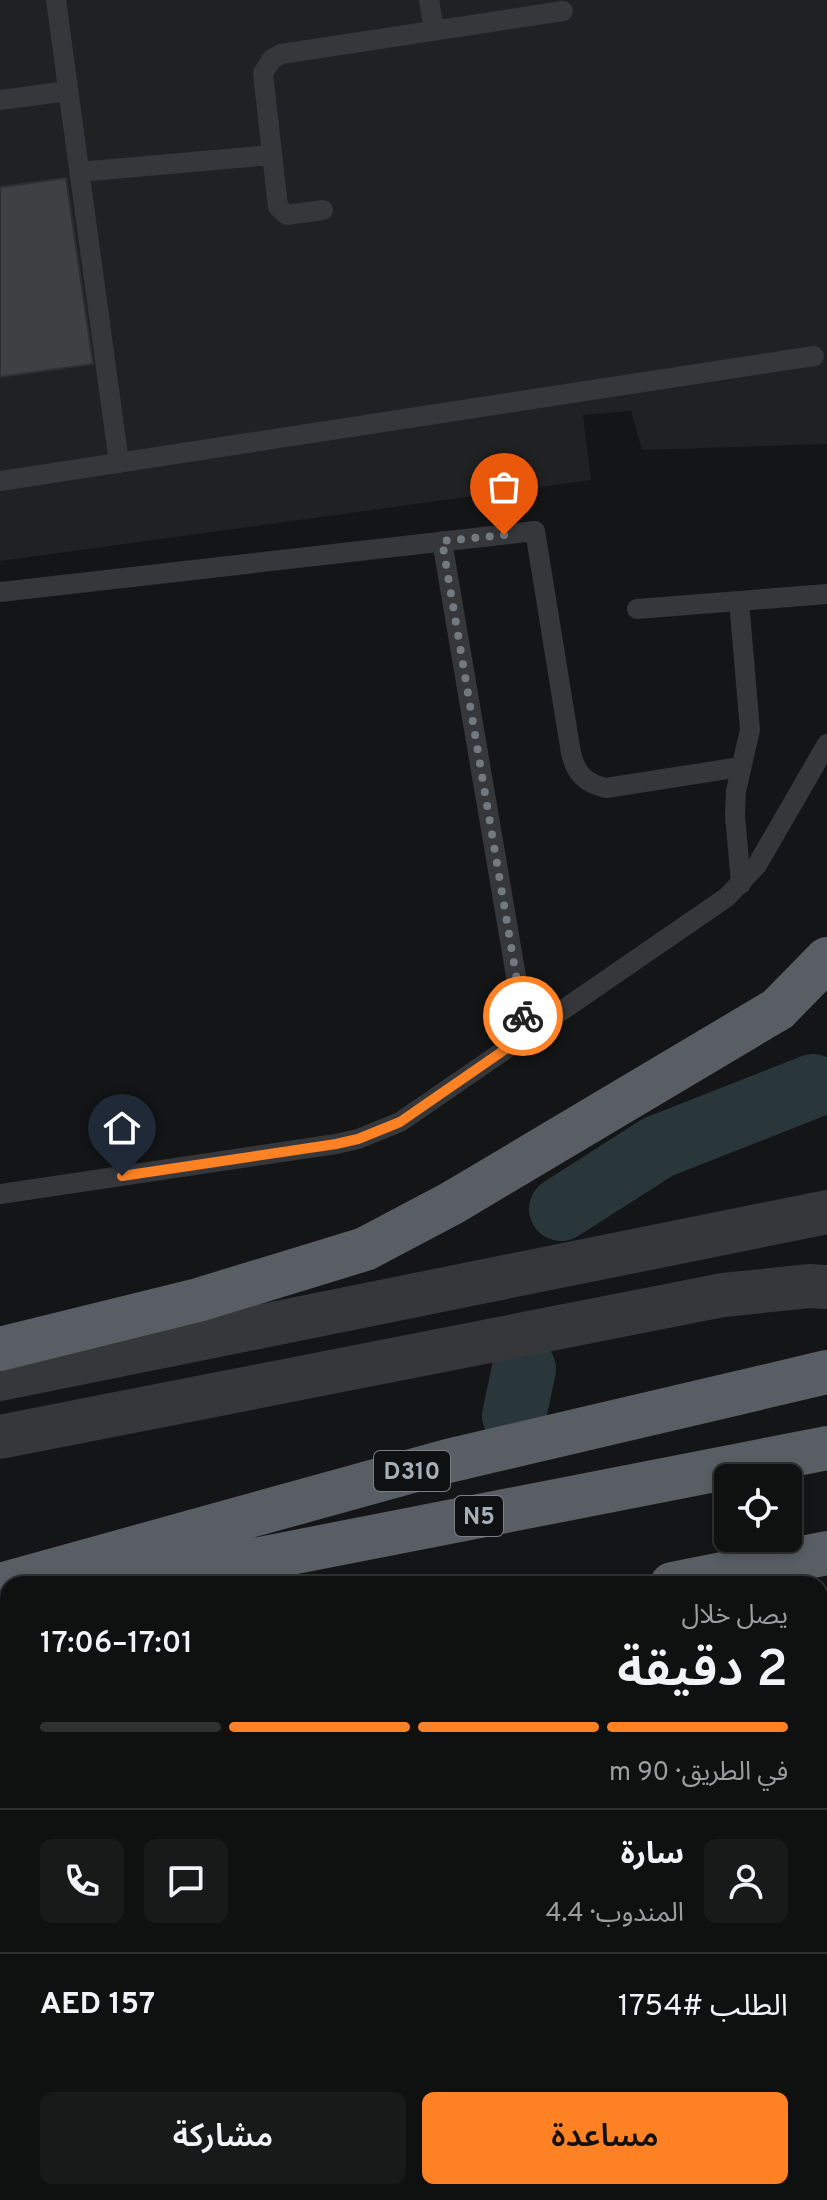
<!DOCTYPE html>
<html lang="ar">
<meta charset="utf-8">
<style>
body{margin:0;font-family:Overpass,"Noto Sans Arabic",sans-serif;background:#181919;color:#f1f3f6;direction:rtl;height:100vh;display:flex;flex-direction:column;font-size:30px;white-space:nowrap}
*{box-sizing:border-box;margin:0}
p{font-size:26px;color:#9b9d9f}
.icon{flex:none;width:44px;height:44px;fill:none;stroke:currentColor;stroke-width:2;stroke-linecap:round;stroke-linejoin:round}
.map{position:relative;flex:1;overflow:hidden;direction:ltr}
.details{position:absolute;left:0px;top:1576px;width:828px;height:624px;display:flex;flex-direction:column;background:#0f1010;border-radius:24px 24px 0 0;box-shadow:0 4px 12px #0003,0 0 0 2px #2f3030;direction:rtl}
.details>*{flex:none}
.tools{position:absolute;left:714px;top:1464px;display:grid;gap:16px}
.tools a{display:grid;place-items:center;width:88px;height:88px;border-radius:12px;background:#0f1010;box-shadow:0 4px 12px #0003,0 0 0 2px #2f3030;font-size:40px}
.pin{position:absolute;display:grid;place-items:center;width:68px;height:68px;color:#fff;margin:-82px -34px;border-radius:50% 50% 50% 0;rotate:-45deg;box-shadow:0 0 8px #0007}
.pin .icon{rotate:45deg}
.courier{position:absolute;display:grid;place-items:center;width:80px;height:80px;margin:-40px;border:6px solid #fe8224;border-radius:50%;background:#fff;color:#222;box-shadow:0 2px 10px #0007}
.headline em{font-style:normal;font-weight:600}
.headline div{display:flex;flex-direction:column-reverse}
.headline{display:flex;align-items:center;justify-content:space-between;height:136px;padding:0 40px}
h1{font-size:52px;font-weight:600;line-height:60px}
.bar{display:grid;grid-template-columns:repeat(4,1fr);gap:12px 8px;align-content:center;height:96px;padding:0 40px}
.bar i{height:10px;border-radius:6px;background:#2f3030}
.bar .current{background:#fe8224}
.bar p{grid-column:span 4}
.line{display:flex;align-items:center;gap:20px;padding:0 40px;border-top:2px solid #2f3030}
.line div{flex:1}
.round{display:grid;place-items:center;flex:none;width:84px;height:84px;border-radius:12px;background:#181919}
.button{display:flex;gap:16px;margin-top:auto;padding:16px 40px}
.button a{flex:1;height:92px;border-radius:12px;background:#fe8224;color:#111;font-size:32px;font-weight:600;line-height:92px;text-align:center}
.button a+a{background:#181919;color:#f1f3f6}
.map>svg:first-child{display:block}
</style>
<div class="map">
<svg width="827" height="2200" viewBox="0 0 827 2200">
<rect width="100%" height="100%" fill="#141516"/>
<path fill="#202123" d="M 0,0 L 827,0 L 827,444 L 642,450 L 631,411 L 583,415 L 591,480 L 0,561 Z"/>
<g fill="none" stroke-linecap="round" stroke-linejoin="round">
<path stroke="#29373b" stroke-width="64" d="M 561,1209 L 658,1147 L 813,1086
M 514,1416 L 524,1369
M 397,2200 L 399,2192"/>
</g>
<path fill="#3e4043" stroke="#2e2f32" stroke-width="2" d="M 66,178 L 93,364 L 0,377 L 0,187 Z"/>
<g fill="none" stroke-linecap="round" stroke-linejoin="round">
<path stroke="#35373b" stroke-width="20" d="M 56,0 L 119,463
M 429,0 L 434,31
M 0,100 L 68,91
M 79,172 L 272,155
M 323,210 L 287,215 L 278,207 L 263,73 L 272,59 L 281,54 L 563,11
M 0,481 L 814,356
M 442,541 L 526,1035
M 0,592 L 535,531 L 571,753 C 576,774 585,783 606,788 L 740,767
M 739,601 L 750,730 L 736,791 L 735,815 L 741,884
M 637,609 L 827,594
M 0,1194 L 336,1144 L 358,1139 L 400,1122 L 727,897 L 757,865 L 827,744"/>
<path stroke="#35373b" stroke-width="44" d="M 0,1379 L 827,1212
M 0,1437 L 723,1295 L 810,1286 L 827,1287"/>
<path stroke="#595e64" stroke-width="44" d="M 0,1349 L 198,1300 L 365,1249 L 452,1203 L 778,1009 L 827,959
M 132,1584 L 827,1448
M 672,1584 L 827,1553
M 0,1585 L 448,1461 L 827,1372
M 0,1717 L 8,1716
M 820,1718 L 827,1716
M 820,1818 L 827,1821
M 0,1879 L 8,1878"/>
</g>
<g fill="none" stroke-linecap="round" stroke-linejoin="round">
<path stroke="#72797f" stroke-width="8" stroke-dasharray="0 14.4" d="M 504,535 L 442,541 L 523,1016"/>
<path stroke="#fe8224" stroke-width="10" d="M 122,1176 L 336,1144 L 358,1139 L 400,1122 L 526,1035 L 523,1016"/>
</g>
<g text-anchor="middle" stroke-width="7" stroke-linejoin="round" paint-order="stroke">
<g fill="#0f1011" stroke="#787f85" stroke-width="2">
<rect x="374" y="1451" width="76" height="40" rx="6"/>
<rect x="455" y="1496" width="48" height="40" rx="6"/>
</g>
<g font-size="24" font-weight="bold" fill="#a5afb7">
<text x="412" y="1479">D310</text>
<text x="479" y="1524">N5</text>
</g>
</g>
</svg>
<div class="tools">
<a><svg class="icon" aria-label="locate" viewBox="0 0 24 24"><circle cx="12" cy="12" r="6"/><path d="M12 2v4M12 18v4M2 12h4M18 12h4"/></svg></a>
</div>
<div class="pin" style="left:504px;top:535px;background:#ea580c"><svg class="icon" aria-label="bag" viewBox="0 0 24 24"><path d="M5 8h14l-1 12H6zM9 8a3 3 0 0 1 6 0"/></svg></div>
<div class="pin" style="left:122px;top:1176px;background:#1f2937"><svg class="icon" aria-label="home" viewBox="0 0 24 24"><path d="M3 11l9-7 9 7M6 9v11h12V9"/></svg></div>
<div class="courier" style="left:523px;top:1016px"><svg class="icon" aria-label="bike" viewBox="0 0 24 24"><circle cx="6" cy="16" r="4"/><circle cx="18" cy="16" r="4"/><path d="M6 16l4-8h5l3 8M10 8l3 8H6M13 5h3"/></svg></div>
<section class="details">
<div class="headline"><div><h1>2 دقيقة</h1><p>يصل خلال</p></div><em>17:01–17:06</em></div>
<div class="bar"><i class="current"></i><i class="current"></i><i class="current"></i><i></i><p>في الطريق · 90 m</p></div>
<div class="line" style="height:144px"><a class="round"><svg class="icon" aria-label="person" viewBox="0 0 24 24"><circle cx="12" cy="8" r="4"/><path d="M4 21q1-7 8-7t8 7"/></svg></a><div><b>سارة</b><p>المندوب · 4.4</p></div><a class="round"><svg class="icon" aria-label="chat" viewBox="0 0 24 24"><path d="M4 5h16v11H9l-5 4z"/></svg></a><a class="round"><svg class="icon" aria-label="phone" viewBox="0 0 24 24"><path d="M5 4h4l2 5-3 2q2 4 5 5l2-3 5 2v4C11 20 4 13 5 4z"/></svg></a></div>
<div class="line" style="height:104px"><div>الطلب #1754</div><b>AED 157</b></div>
<div class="button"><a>مساعدة</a><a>مشاركة</a></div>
</section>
</div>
